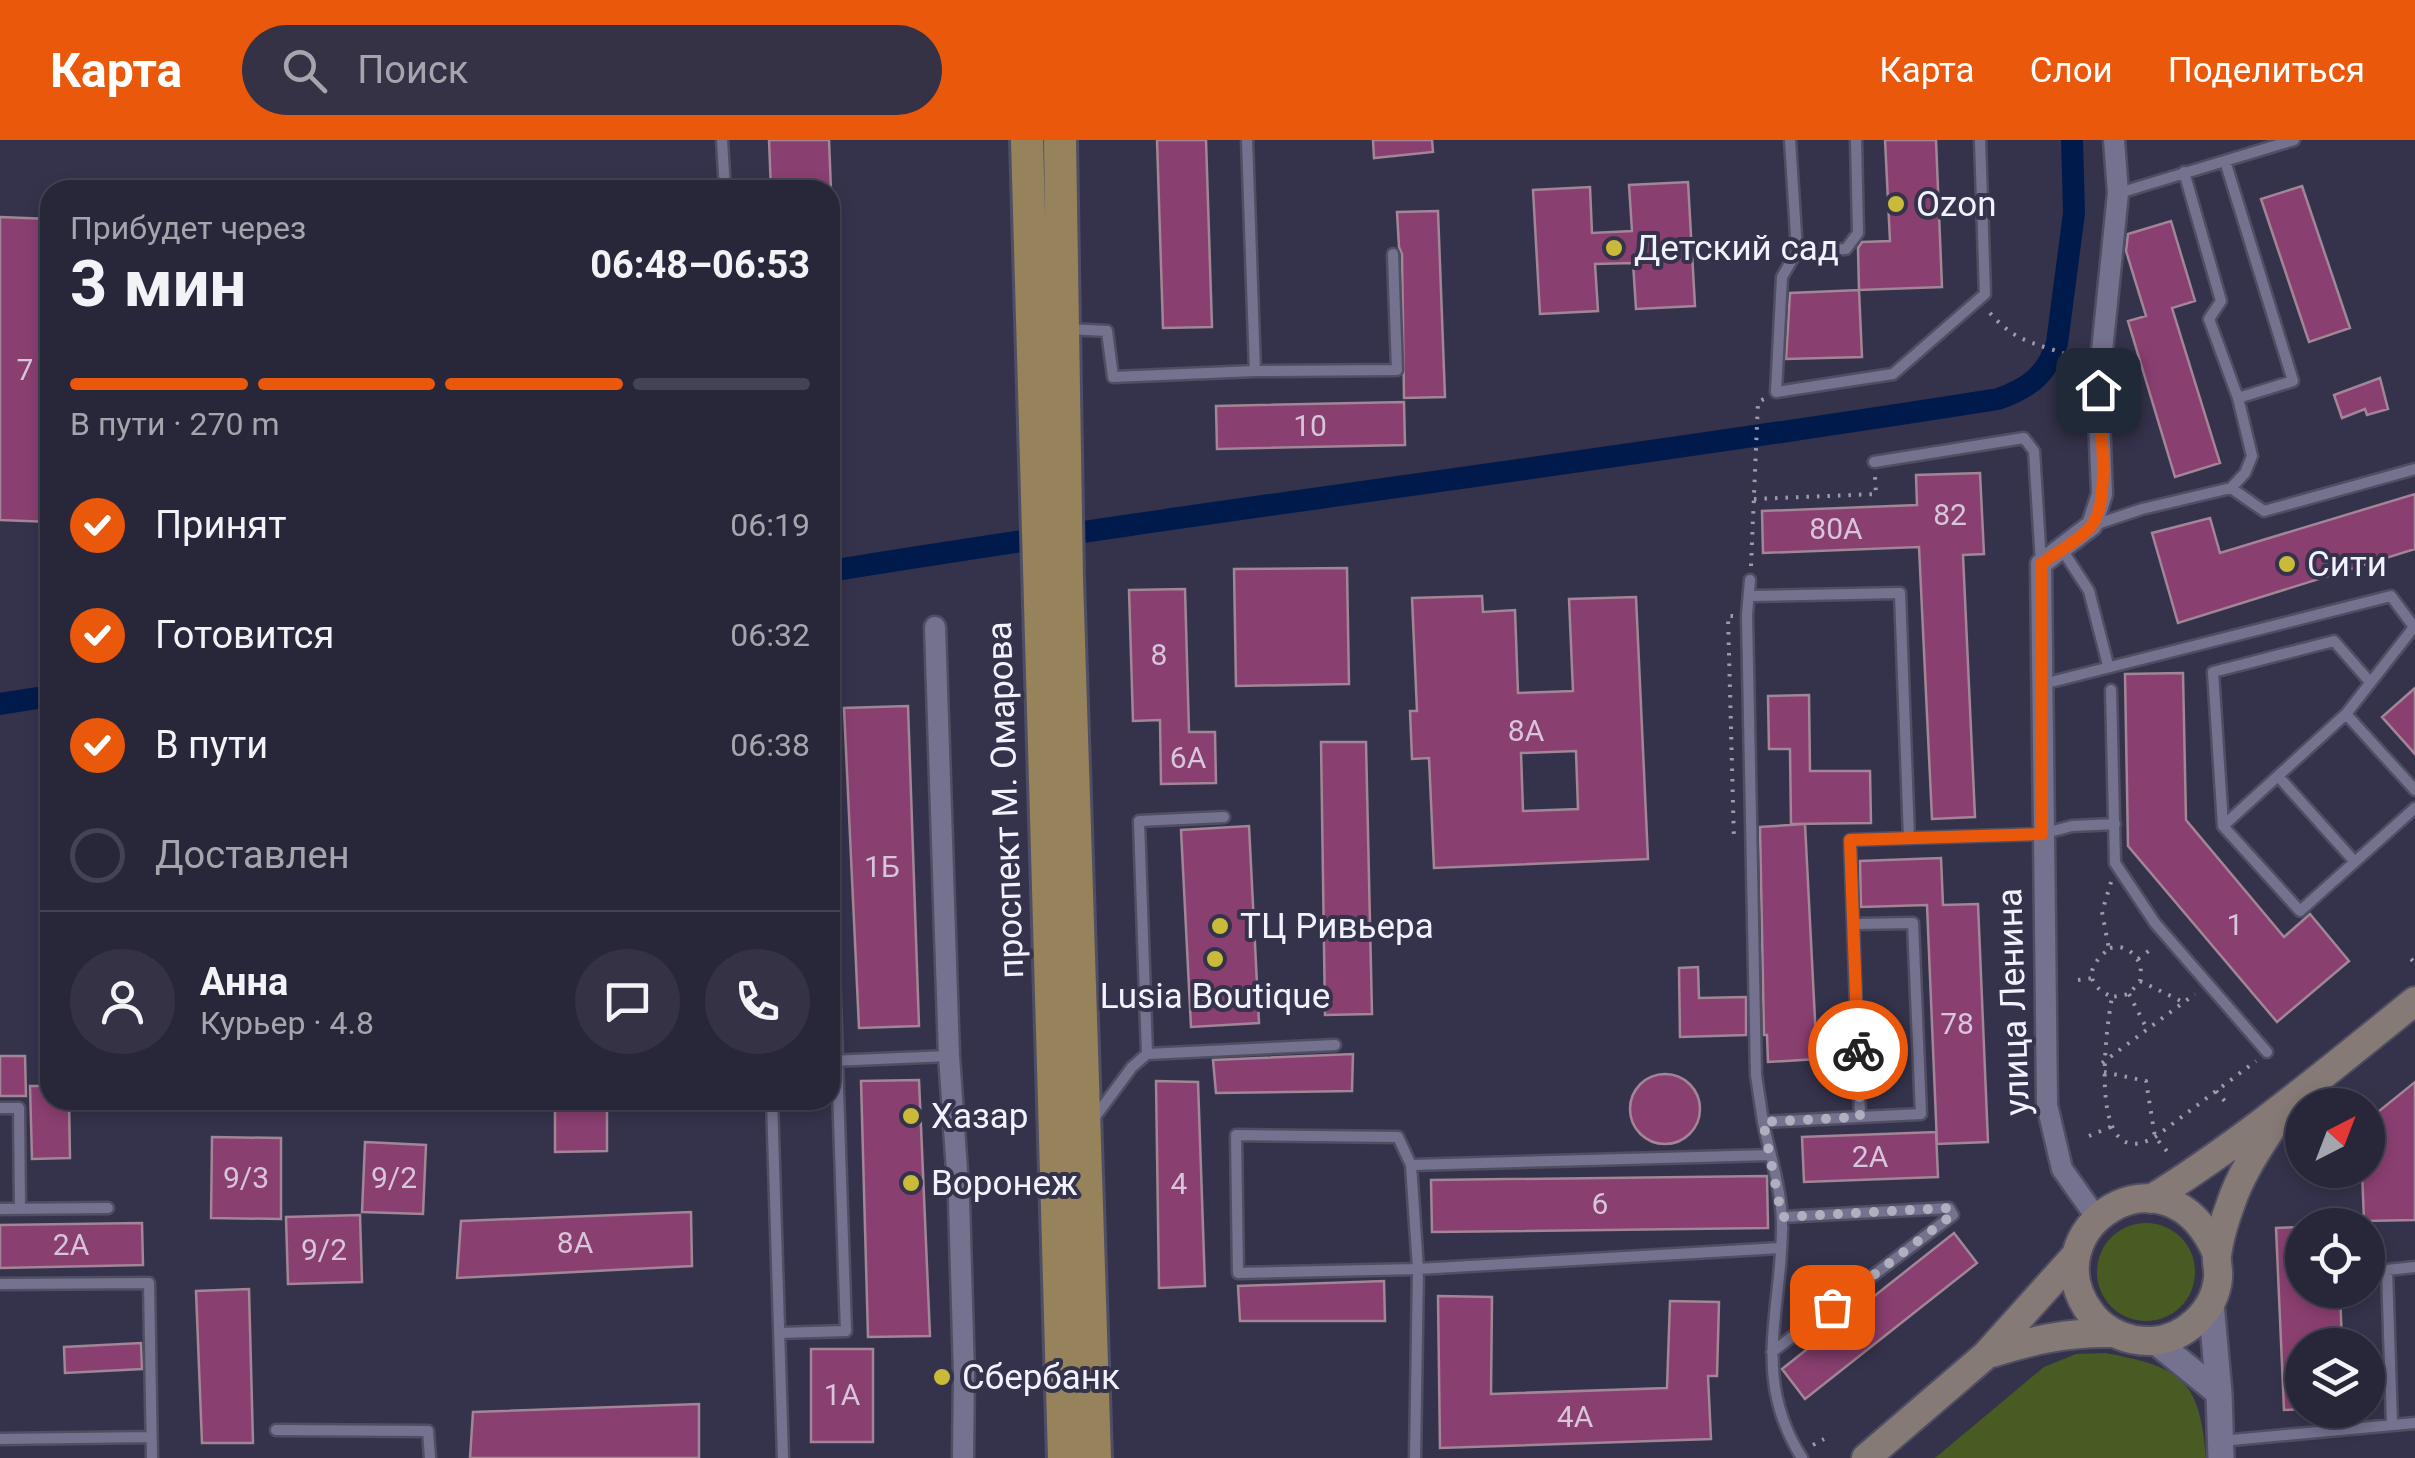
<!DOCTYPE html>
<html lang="ru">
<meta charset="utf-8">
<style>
body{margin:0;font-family:Roboto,sans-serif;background:#343244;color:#f1f3f6;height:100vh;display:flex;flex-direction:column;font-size:38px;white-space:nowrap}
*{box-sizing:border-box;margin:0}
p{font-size:32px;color:#a5a5ae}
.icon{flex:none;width:55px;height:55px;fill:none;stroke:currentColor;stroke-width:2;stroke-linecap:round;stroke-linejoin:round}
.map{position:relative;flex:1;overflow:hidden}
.side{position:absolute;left:40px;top:40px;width:800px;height:930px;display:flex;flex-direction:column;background:#282639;border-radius:30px;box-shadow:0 5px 15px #0003,0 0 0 2px #444353}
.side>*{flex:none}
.needle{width:65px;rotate:42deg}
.fabs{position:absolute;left:2285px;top:948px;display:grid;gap:20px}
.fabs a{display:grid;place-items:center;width:100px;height:100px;border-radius:50%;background:#282639;box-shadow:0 5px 15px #0003,0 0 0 2px #444353;font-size:50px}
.pin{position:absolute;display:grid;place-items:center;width:85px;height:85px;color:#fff;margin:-42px;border-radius:20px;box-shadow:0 5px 15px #0006}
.courier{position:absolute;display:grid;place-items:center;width:100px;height:100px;margin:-50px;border:8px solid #ea580c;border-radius:50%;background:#fff;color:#222;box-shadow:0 2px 12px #0007}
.head em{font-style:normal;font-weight:700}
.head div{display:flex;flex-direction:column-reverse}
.head{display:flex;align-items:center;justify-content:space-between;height:170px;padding:0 30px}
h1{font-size:65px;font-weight:700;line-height:75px}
.bar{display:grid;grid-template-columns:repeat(4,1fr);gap:15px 10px;align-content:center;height:120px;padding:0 30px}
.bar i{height:12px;border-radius:8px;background:#444353}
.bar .selected{background:#ea580c}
.bar p{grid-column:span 4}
.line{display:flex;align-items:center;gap:25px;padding:0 30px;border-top:2px solid #444353}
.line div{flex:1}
.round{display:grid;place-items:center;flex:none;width:105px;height:105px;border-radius:52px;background:#343244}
ol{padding:0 30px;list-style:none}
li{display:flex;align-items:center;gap:30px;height:110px}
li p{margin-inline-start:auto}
li .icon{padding:10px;border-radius:50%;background:#ea580c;color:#fff;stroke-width:4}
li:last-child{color:#a5a5ae}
li i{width:55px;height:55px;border:5px solid #444353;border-radius:50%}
header{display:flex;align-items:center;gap:60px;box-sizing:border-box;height:140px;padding:0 50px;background:#ea580c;color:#fff}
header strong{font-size:48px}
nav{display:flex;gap:55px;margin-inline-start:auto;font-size:35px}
.search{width:700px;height:90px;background:#343244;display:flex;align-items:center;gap:25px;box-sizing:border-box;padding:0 35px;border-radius:55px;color:#a5a5ae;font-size:38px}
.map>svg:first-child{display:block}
</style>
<header>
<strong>Карта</strong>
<div class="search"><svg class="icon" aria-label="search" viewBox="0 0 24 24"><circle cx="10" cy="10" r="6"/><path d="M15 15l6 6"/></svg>Поиск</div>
<nav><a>Карта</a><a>Слои</a><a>Поделиться</a></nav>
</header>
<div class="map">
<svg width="2415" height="1318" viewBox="0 0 2415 1318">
<rect width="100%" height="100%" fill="#35334c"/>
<path fill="#475b23" d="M2097 1132a49 49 0 1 1 98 0a49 49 0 1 1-98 0Z
M 2105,1213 C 2180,1227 2200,1238 2206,1318 L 1935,1318 L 2044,1227 L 2076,1214 Z"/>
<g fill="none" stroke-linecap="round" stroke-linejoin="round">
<path stroke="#001b4b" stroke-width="22" d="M 830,431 C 1219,368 1610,321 1998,259 C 2029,248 2047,235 2057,203 L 2074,73 L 2072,0
M 0,564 L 50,556"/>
</g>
<path fill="#8a3f71" stroke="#a28596" stroke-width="2.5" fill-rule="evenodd" d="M 769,0 L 829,0 L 831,50 L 771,50 Z
M 1157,0 L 1206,0 L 1212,187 L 1163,188 Z
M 1373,0 L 1432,0 L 1433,12 L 1374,18 Z
M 1885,0 L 1936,0 L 1942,147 L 1859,150 L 1858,108 L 1862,102 L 1890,101 Z
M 1688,42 L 1695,166 L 1636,169 L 1633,123 L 1595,124 L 1598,171 L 1540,174 L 1533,50 L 1590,47 L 1592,93 L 1632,91 L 1629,45 Z
M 2302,46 L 2350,188 L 2309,202 L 2261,59 Z
M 1438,71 L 1445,257 L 1404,258 L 1402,114 L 1399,107 L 1397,72 Z
M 0,77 L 50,79 L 50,382 L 0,380 Z
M 2171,81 L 2195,161 L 2172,168 L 2220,323 L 2175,337 L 2128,181 L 2146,176 L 2126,111 L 2128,94 Z
M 1859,150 L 1862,217 L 1786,219 L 1790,153 Z
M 2380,238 L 2388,269 L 2367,275 L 2365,269 L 2342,278 L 2334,255 Z
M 1404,262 L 1405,305 L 1217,309 L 1216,266 Z
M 1980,333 L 1984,414 L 1963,415 L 1975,677 L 1932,679 L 1919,407 L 1763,413 L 1762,371 L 1917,365 L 1916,335 Z
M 2415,354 L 2415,409 L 2178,483 L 2152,393 L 2210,378 L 2220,413 Z
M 1347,428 L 1349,544 L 1236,546 L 1234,429 Z
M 1185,449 L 1189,592 L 1215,592 L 1216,643 L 1161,644 L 1160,580 L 1133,581 L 1129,450 Z
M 1482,456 L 1483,472 L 1515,470 L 1518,553 L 1573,551 L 1569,459 L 1636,457 L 1648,719 L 1434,728 L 1429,618 L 1412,619 L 1410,571 L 1417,571 L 1412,458 ZM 1576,611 L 1578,669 L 1523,671 L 1521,613 Z
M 2183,533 L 2186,680 L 2284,797 L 2310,774 L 2349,821 L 2277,882 L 2128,706 L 2125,534 Z
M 2415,548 L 2415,614 L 2382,577 Z
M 1809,555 L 1810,631 L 1870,631 L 1871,683 L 1791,684 L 1790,609 L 1769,609 L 1768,556 Z
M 908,566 L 919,886 L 859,888 L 844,568 Z
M 1321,602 L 1366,602 L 1372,874 L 1325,875 Z
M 1805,684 L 1817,919 L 1768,922 L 1767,895 L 1764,895 L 1760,687 Z
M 1249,686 L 1259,883 L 1191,887 L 1181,690 Z
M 1941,718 L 1943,765 L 1978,764 L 1988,1002 L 1937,1004 L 1927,765 L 1861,767 L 1860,721 Z
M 1698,827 L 1699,858 L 1746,857 L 1746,895 L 1680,897 L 1679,828 Z
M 1353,914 L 1352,951 L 1216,953 L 1213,920 Z
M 0,916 L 25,916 L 26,956 L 0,956 Z
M1630 969a35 35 0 1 1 70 0a35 35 0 1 1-70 0Z
M 919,940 L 930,1196 L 868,1197 L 861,941 Z
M 1156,941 L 1198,942 L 1205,1146 L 1159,1148 Z
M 2415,942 L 2415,1080 L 2364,1081 L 2362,1030 L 2368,1030 L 2368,980 Z
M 30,946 L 50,946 L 50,960 L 69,960 L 70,1018 L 32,1019 Z
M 555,960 L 607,960 L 607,1011 L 555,1012 Z
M 1936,992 L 1938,1037 L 1804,1042 L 1802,997 Z
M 212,997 L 281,998 L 281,1079 L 211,1078 Z
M 365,1002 L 426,1005 L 423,1074 L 362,1072 Z
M 1767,1036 L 1768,1088 L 1432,1092 L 1431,1040 Z
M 691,1072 L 692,1126 L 457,1138 L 461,1081 Z
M 360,1075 L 362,1142 L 288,1144 L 286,1077 Z
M 142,1083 L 143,1125 L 0,1128 L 0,1085 Z
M 2302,1087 L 2302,1150 L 2340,1150 L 2342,1205 L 2302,1205 L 2302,1269 L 2284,1270 L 2276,1088 Z
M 1954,1093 L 1977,1123 L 1805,1259 L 1782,1229 Z
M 1384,1141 L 1385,1181 L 1240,1181 L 1238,1146 Z
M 249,1149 L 253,1303 L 202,1303 L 196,1151 Z
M 1438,1156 L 1492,1157 L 1491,1254 L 1667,1248 L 1670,1161 L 1719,1162 L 1717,1236 L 1708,1236 L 1711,1299 L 1440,1308 Z
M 141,1203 L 142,1229 L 65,1233 L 64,1207 Z
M 811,1209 L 873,1209 L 873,1302 L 811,1302 Z
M 699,1264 L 699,1318 L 470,1318 L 473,1272 Z"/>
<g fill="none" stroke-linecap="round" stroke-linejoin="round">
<g stroke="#504e62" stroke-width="15">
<path id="service" d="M 722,0 L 725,50
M 1247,0 L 1255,231 L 1397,230 L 1393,114
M 1790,0 L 1797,111 L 1846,109 L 1858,93 L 1856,0
M 2225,21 L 2293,241 L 2238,258
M 2184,32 L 2221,161 L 2209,179 L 2238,258 L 2252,316 L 2245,333 L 2231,348
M 2119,53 L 2294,0
M 1797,111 L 1782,137 L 1776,252 L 1893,234 L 1985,154 L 1980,0
M 1068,189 L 1107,191 L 1113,237 L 1255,231
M 1874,322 L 2024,298 L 2034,311 L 2041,423
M 2094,385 L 2142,369 L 2231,348 L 2264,371 L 2415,329
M 2061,408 L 2089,451 L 2108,525
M 1750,440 L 1747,475 L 1756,935 L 1763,982
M 1749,456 L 1900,453 L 1909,698 L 1850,700 L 1860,977 L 1763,982 C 1770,1014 1781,1049 1782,1082 C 1783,1170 1750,1236 1802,1318
M 2043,544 L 2391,456 L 2414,487 L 2346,574 L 2223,686 L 2300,771 L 2415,668
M 2111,550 L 2115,723 L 2155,783 L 2267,912
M 2346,574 L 2415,650
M 2278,636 L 2355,722
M 2223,686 L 2213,532 L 2334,501 L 2370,542
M 1909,698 L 2042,694 L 2072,686 L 2115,684
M 1853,784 L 1913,783 L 1921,974 L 1860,977
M 1147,914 L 1335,905
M 830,921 L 949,916
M 772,960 L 783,1318
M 0,968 L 19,968 L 20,1069
M 1095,977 L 1132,927 L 1147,914 L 1139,681 L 1224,677
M 1411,1025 L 1770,1015
M 0,1069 L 108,1068
M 0,1144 L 149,1143 L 152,1318
M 779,1193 L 846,1191 L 830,706
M 1772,1212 L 1953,1075 L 1949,1068 L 1782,1077
M 2392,1285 L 2387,1130 L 2415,1127
M 276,1290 L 428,1291 L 430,1318
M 0,1299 L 151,1297
M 2221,1301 L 2415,1283
M 1415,1318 L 1418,1129 L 1411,1025 L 1398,997 L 1236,995 L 1238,1133 L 1418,1129 L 1781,1108"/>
</g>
<g stroke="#504e62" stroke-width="25">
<path id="minor" d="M 935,487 L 949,916 L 959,1060 L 964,1234 L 963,1318
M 2096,1077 L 2062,1029 L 2047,965 L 2041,424 L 2092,385 L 2102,354 L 2098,251 L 2118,53 L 2114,0"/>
</g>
<g stroke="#504e62" stroke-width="30">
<path id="tertiary" d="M 2211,1163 L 2219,1253 L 2221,1318
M 2155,1201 L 2219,1253"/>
</g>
<g stroke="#504e62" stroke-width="32">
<path id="secondary" d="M 2151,1059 C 2245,1001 2329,930 2415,861
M 2217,1114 C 2167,995 2026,1091 2092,1175 C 2106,1193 2130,1202 2152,1201 C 2185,1199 2215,1171 2218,1138 C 2219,1130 2216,1122 2217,1115 C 2219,1099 2225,1079 2231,1063 C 2243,1027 2267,996 2287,964
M 1992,1213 C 2033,1200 2069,1192 2111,1193
M 1866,1318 L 1986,1215 L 2076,1115"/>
</g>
<g stroke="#504e62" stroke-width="38">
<path id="primary" d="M 1027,0 L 1064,1318
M 1060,0 L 1067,439 L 1095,1318"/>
</g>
<path stroke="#9c9bad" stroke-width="4" stroke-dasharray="2.5 8" stroke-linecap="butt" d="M 1990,173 C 2020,208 2043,202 2081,221
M 1754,359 L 1876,354 L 1875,337
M 1751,426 L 1758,262 L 1764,259
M 1733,476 L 1728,476 L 1734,701
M 2111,742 L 2102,772 L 2109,809 C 2087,826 2084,844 2112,857 C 2106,889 2086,1037 2155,997 L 2256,921
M 2110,808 C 2125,804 2135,813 2141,826 L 2140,841 L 2129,854 L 2112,857
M 2138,819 L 2154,807
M 2411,819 L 2415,823
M 2078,840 L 2093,838
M 2140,841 L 2183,862
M 2129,854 L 2147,889
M 2102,923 L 2195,854
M 2104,932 L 2146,941 L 2155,997 L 2171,1016
M 2216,951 L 2229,966
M 2089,996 L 2113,986
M 1813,1305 L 1824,1299"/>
<use href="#service" stroke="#74728f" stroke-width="10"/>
<use href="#minor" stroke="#74728f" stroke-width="20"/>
<use href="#tertiary" stroke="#74728f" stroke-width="25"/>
<use href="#secondary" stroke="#857a75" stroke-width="28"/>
<use href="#primary" stroke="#96825b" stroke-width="32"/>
</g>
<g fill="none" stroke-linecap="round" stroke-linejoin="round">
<path stroke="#b0afc0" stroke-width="10" stroke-dasharray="0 18" d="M 1832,1167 L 1952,1075 L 1949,1068 L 1782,1077 L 1763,982 L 1860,977 L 1858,910"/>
<path stroke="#ea580c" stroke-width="12" d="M 1858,910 L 1850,700 L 2042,694 L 2041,424 C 2054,414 2084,397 2092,385 C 2111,359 2100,282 2098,250"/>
</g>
<g fill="#c9ba3a" stroke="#35334c" stroke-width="4">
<circle cx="1896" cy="64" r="10"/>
<circle cx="1614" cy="108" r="10"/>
<circle cx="2287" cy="424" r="10"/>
<circle cx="1220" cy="786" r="10"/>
<circle cx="1215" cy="819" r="10"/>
<circle cx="911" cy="976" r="10"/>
<circle cx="911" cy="1043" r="10"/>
<circle cx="942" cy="1237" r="10"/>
</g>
<g text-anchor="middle" stroke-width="8" stroke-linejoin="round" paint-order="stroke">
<g font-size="30" fill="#d8c5dc">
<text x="25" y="240">7</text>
<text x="1310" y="296">10</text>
<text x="1950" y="385">82</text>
<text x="1836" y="399">80А</text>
<text x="1159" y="525">8</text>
<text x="1526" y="601">8А</text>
<text x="1188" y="628">6А</text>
<text x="882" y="737">1Б</text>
<text x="2235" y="795">1</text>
<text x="1957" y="894">78</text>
<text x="1870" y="1027">2А</text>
<text x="246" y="1048">9/3</text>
<text x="394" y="1048">9/2</text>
<text x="1179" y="1054">4</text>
<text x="1600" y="1074">6</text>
<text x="575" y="1113">8А</text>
<text x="71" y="1115">2А</text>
<text x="324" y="1120">9/2</text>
<text x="842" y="1265">1А</text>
<text x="1575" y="1287">4А</text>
</g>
<g font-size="35" fill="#f2f2ff" stroke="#35334c" text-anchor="start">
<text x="1916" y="76">Ozon</text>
<text x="1634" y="120">Детский сад</text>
<text x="2307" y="436">Сити</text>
<text x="1240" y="798">ТЦ Ривьера</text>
<text x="1215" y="868" text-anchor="middle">Lusia Boutique</text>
<text x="931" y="988">Хазар</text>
<text x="931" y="1055">Воронеж</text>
<text x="962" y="1249">Сбербанк</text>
</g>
<g font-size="35" fill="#f2f2ff" stroke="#35334c">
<text transform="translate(1005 660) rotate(-92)" y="12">проспект М. Омарова</text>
<text transform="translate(2013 862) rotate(-92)" y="12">улица Ленина</text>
</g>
</g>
</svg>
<div class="fabs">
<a><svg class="needle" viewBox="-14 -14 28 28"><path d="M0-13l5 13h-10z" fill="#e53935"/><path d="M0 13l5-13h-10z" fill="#a5a5ae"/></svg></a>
<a><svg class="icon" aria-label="locate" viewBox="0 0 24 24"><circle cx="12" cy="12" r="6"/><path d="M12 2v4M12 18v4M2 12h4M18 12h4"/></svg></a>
<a><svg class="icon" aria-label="layers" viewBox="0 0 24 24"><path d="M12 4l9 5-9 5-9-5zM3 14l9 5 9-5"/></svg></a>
</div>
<div class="pin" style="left:1832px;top:1167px;background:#ea580c"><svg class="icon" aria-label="bag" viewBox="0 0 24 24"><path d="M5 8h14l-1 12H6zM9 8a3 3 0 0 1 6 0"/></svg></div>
<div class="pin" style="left:2098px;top:250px;background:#1f2937"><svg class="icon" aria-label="home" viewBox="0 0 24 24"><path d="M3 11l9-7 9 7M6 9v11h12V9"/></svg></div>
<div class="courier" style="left:1858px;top:910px"><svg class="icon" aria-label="bike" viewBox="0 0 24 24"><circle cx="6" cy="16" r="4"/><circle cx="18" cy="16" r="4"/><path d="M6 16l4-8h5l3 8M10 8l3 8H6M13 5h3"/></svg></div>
<section class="side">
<div class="head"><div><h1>3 мин</h1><p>Прибудет через</p></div><em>06:48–06:53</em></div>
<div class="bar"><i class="selected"></i><i class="selected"></i><i class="selected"></i><i></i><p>В пути · 270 m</p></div>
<ol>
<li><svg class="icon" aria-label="check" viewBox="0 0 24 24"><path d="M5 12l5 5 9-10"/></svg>Принят<p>06:19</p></li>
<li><svg class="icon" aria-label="check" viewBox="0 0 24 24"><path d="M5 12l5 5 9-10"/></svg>Готовится<p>06:32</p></li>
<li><svg class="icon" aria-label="check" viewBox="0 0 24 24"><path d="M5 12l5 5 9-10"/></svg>В пути<p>06:38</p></li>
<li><i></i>Доставлен</li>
</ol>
<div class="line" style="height:180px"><a class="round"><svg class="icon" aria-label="person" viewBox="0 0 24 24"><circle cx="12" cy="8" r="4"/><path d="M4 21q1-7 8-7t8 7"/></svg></a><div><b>Анна</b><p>Курьер · 4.8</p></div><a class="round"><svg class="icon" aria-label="chat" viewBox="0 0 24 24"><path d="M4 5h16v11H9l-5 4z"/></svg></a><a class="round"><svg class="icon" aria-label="phone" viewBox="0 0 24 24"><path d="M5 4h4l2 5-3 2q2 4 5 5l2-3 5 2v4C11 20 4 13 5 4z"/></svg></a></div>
</section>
</div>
